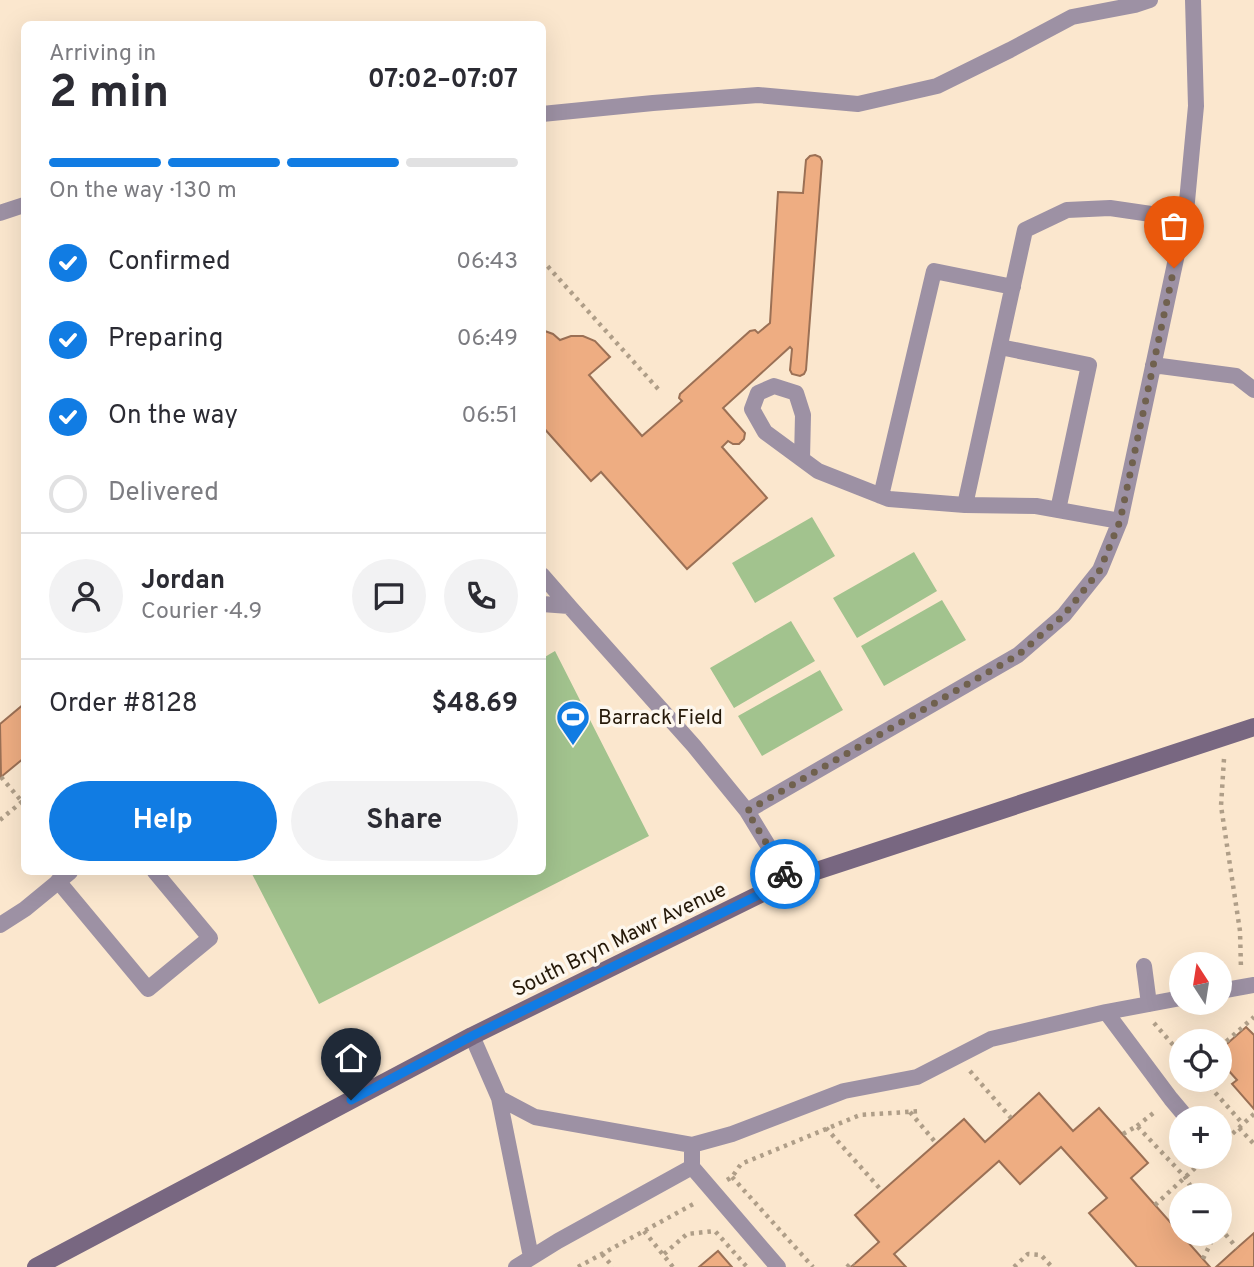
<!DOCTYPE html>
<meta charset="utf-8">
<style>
body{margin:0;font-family:Overpass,sans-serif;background:#f2f2f3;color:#2b2b33;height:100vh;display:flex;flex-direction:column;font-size:26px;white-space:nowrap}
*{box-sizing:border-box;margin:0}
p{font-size:23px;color:#7c7c81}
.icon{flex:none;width:38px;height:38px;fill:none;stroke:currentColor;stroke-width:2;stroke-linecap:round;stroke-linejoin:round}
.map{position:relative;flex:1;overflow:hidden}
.sheet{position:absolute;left:21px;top:21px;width:525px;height:854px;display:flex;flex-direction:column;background:#fff;border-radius:10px;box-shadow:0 7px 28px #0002}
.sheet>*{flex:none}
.needle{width:46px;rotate:348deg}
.buttons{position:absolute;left:1169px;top:952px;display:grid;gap:14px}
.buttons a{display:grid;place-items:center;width:63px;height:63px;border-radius:50%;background:#fff;box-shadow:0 7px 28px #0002;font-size:35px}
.pin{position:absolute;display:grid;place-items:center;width:60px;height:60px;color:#fff;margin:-72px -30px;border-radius:50% 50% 50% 0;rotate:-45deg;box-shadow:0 0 7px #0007}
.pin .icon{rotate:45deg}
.courier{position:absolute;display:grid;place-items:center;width:70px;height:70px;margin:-35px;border:5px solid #117ce3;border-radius:50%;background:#fff;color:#222;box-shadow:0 2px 9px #0007}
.head em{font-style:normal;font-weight:700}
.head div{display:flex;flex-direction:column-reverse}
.head{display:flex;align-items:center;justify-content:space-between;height:119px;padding:0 28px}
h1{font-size:46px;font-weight:700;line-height:52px}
.bar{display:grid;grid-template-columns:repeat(4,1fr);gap:10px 7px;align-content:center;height:84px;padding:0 28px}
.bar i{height:9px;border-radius:5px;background:#e1e1e2}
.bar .on{background:#117ce3}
.bar p{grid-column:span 4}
.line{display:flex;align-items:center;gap:18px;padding:0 28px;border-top:2px solid #e1e1e2}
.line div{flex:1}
.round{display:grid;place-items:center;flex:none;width:74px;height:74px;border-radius:37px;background:#f2f2f3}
ol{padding:0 28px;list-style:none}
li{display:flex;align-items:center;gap:21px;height:77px}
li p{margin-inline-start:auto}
li .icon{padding:7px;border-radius:50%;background:#117ce3;color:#fff;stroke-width:4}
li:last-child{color:#7c7c81}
li i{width:38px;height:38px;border:4px solid #e1e1e2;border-radius:50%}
.primary-button{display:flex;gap:14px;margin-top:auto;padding:14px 28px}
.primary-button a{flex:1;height:80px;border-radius:42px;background:#117ce3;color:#fff;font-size:28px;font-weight:700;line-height:80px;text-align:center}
.primary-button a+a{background:#f2f2f3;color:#2b2b33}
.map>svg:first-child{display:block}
</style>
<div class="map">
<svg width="1254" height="1267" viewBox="0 0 1254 1267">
<rect width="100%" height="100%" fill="#fbe7ce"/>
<path fill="#a2c38e" d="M 812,517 L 835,556 L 755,603 L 732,563 Z
M 914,552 L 937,591 L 857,638 L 833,598 Z
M 942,600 L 966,640 L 884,686 L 861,646 Z
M 791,621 L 815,661 L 734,708 L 710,668 Z
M 555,651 L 649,836 L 319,1004 L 251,872 L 542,872 L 543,658 Z
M 820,670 L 843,710 L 762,756 L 738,716 Z"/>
<path fill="#eead82" stroke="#9b7055" stroke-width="2" d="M 815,155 L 820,157 L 822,161 L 806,370 L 804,374 L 800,376 L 792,374 L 790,370 L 792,349 L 790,347 L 723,408 L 745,433 L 744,439 L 739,444 L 733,444 L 728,441 L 722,447 L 767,498 L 687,569 L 601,472 L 591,481 L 542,426 L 542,330 L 553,334 L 560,340 L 571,336 L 583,336 L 595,341 L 610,357 L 589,375 L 642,436 L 682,401 L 679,398 L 680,394 L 750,331 L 755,330 L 758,333 L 770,323 L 778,192 L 803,193 L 806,160 L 810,156 Z
M 24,704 L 24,758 L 1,777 L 0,724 Z
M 1246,1027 L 1254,1035 L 1254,1109 L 1232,1084 L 1237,1080 L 1220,1061 L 1220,1050 Z
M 1039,1093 L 1073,1131 L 1099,1108 L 1148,1163 L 1131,1178 L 1210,1267 L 1137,1267 L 1089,1213 L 1107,1198 L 1061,1147 L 1020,1184 L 999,1161 L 894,1254 L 906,1267 L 851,1267 L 879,1242 L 855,1215 L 964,1119 L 985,1142 Z
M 1254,1233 L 1254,1267 L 1216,1267 L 1237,1248 Z
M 718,1251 L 732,1267 L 699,1267 Z"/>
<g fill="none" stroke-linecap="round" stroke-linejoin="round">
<path stroke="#af9e88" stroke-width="4.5" stroke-dasharray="3.5 5" stroke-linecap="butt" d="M 542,260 L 659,390
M 1224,759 L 1221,806 L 1240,931 L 1241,969
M 1,777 L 24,804
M 0,820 L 24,800
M 1154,1023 L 1181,1054
M 1220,1047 L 1254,1017
M 970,1071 L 1011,1118
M 1204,1080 L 1243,1124
M 910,1112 L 936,1143
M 1137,1126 L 1156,1111
M 826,1128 L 882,1191
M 1239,1128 L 1254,1144
M 1123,1134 L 1137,1126 L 1185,1177 L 1196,1195
M 1220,1145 L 1254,1114
M 732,1177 L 813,1267
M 727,1180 L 732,1177 L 741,1164 L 860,1115 L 922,1111
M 1155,1205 L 1207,1157
M 1220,1228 L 1237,1248
M 644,1231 L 673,1267
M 602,1254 L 613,1267
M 664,1254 L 687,1234 L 715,1231 L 747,1267
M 1203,1259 L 1215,1234
M 578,1267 L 697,1202
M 847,1267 L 851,1263 L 854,1265
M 1014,1267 L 1028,1254 L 1041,1255 L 1052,1267"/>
<path stroke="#9d91a4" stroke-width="16" d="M 542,114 L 653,103 L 758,95 L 858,104 L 937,86 L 1010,50 L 1072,17 L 1135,5 L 1150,0
M 0,213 L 24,205
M 1000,347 L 1089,365 L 1058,510
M 1153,365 L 1236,376 L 1254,390
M 802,459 L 803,415 L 796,393 L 774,386 L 758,393 L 752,409 L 765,432 L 818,471 L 889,499 L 965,505 L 1036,506 L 1120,521
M 881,496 L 934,271 L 1013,287
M 965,505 L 1025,230 L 1067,210 L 1110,208 L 1185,219
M 542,575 L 569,606
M 542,604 L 569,606 L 694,746 L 747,811 L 789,880
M 747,811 L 1018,655 L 1064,615 L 1100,570 L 1120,521 L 1186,212 L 1196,106 L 1193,0
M 58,881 L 148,989 L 210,938 L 155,872
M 0,925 L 25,909 L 70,872
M 1144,966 L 1149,1004
M 1220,991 L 1254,985
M 1106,1012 L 1171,1099 L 1187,1118
M 472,1036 L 499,1098 L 535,1117 L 692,1145 L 692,1167 L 558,1241 L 516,1267
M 499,1098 L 531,1257
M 692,1145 L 732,1134 L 844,1091 L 917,1077 L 991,1039 L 1106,1012 L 1181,998
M 692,1167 L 778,1267"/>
<path stroke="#786781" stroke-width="18" d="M 36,1267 L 472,1036 L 789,880 L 1254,727"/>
</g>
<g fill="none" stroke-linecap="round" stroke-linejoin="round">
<path stroke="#70614e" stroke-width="7" stroke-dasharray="0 12.6" d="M 785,874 L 747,811 L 1018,655 L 1064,615 L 1100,570 L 1120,521 L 1174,268"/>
<path stroke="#117ce3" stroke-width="9" d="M 351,1100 L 472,1036 L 789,880 L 785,874"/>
</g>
<defs>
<g id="stadium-pin" transform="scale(1.75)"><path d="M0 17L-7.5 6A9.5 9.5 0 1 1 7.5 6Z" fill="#117ce3" stroke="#fdf7ee"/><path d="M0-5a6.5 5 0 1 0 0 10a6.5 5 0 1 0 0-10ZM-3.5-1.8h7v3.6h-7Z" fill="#fff"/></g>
</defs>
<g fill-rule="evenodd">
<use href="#stadium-pin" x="573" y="717"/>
</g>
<g text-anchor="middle" stroke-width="7" stroke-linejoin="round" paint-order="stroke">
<g font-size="21" fill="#251909" stroke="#fdf7ee" text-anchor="start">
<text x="598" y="724">Barrack Field</text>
</g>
<g font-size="21" fill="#251909" stroke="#fdf7ee">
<text transform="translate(619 939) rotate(-26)" y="7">South Bryn Mawr Avenue</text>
</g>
</g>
</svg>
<div class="buttons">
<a><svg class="needle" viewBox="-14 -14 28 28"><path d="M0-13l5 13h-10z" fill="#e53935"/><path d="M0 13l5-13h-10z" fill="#7c7c81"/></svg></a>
<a><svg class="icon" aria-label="locate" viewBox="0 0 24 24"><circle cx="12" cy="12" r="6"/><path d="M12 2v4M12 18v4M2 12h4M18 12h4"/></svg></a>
<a>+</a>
<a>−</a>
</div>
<div class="pin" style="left:1174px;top:268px;background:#ea580c"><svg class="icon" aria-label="bag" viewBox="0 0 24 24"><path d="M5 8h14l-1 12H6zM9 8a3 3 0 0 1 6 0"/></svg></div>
<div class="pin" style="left:351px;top:1100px;background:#1f2937"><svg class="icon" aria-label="home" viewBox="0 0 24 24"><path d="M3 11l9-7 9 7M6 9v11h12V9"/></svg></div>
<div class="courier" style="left:785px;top:874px"><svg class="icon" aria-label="bike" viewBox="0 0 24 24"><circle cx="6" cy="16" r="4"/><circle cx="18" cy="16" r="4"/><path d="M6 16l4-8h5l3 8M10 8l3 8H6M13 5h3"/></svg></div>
<section class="sheet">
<div class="head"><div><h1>2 min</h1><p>Arriving in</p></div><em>07:02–07:07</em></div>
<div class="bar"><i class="on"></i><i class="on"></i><i class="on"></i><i></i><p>On the way · 130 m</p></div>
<ol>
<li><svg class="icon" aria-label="check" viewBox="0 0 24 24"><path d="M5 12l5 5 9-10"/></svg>Confirmed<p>06:43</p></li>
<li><svg class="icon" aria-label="check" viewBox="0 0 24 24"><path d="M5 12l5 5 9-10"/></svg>Preparing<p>06:49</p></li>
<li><svg class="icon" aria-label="check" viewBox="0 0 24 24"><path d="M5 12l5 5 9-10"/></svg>On the way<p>06:51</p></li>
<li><i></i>Delivered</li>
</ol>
<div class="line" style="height:126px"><a class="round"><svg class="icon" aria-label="person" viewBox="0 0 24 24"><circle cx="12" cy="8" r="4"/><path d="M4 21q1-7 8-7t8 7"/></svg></a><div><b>Jordan</b><p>Courier · 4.9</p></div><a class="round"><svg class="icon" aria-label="chat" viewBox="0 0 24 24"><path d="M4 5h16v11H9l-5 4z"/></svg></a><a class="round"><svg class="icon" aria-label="phone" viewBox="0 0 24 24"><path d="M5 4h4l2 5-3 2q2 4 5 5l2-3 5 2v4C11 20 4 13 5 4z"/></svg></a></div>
<div class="line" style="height:91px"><div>Order #8128</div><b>$48.69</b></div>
<div class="primary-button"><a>Help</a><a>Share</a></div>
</section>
</div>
